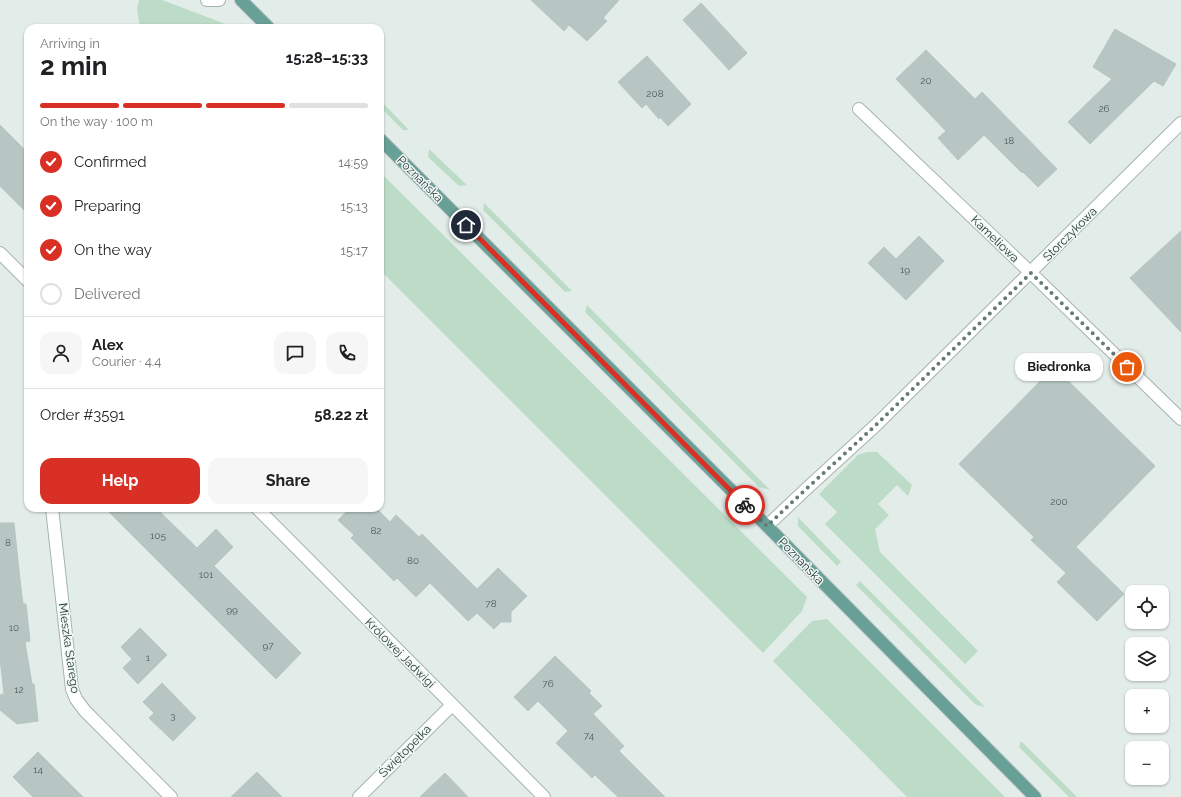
<!DOCTYPE html>
<meta charset="utf-8">
<style>
body{margin:0;font-family:Raleway,sans-serif;background:#f6f6f6;color:#202124;height:100vh;display:flex;flex-direction:column;font-size:15px;white-space:nowrap}
*{box-sizing:border-box;margin:0}
p{font-size:13px;color:#757577}
.icon{flex:none;width:22px;height:22px;fill:none;stroke:currentColor;stroke-width:2;stroke-linecap:round;stroke-linejoin:round}
.map{position:relative;flex:1;overflow:hidden}
.details{position:absolute;left:24px;top:24px;width:360px;height:488px;display:flex;flex-direction:column;background:#fff;border-radius:12px;box-shadow:0 1px 3px #0004}
.details>*{flex:none}
.fabs{position:absolute;left:1125px;top:585px;display:grid;gap:8px}
.fabs a{display:grid;place-items:center;width:44px;height:44px;border-radius:8px;background:#fff;box-shadow:0 1px 3px #0004;font-size:20px}
.pin{position:absolute;display:grid;place-items:center;width:34px;height:34px;color:#fff;margin:-17px;border:2px solid #fff;border-radius:50%;box-shadow:0 1px 4px #0007}
.courier{position:absolute;display:grid;place-items:center;width:40px;height:40px;margin:-20px;border:3px solid #d93025;border-radius:50%;background:#fff;color:#222;box-shadow:0 1px 5px #0007}
.bubble{position:absolute;height:28px;border-radius:12px;background:#fff;box-shadow:0 1px 3px #0004;font-size:13px;font-weight:700;line-height:28px;text-align:center}
.headline em{font-style:normal;font-weight:700}
.headline div{display:flex;flex-direction:column-reverse}
.headline{display:flex;align-items:center;justify-content:space-between;height:68px;padding:0 16px}
h1{font-size:26px;font-weight:700;line-height:30px}
.bar{display:grid;grid-template-columns:repeat(4,1fr);gap:6px 4px;align-content:center;height:48px;padding:0 16px}
.bar i{height:5px;border-radius:3px;background:#e0e0e0}
.bar .current{background:#d93025}
.bar p{grid-column:span 4}
.line{display:flex;align-items:center;gap:10px;padding:0 16px;border-top:1px solid #e0e0e0}
.line div{flex:1}
.round{display:grid;place-items:center;flex:none;width:42px;height:42px;border-radius:12px;background:#f6f6f6}
ol{padding:0 16px;list-style:none}
li{display:flex;align-items:center;gap:12px;height:44px}
li p{margin-inline-start:auto}
li .icon{padding:4px;border-radius:50%;background:#d93025;color:#fff;stroke-width:4}
li:last-child{color:#757577}
li i{width:22px;height:22px;border:2px solid #e0e0e0;border-radius:50%}
.primary-button{display:flex;gap:8px;margin-top:auto;padding:8px 16px}
.primary-button a{flex:1;height:46px;border-radius:12px;background:#d93025;color:#fff;font-size:16px;font-weight:700;line-height:46px;text-align:center}
.primary-button a+a{background:#f6f6f6;color:#202124}
.map>svg:first-child{display:block}
</style>
<div class="map">
<svg width="1181" height="797" viewBox="0 0 1181 797">
<rect width="100%" height="100%" fill="#e2ece8"/>
<path fill="#bcdcc8" d="M 139,0 L 162,0 L 223,23 L 230,28 L 140,28 L 137,9 Z
M 380,100 L 409,130 L 403,130 L 380,107 Z
M 429,149 L 467,185 L 459,186 L 428,157 Z
M 380,172 L 807,597 L 802,611 L 763,653 L 380,270 Z
M 484,203 L 572,291 L 565,292 L 483,210 Z
M 587,305 L 770,490 L 759,487 L 585,312 Z
M 867,452 L 877,452 L 912,485 L 908,496 L 897,485 L 878,504 L 889,515 L 875,529 L 880,552 L 978,651 L 965,664 L 825,524 L 837,512 L 819,494 L 858,455 Z
M 798,517 L 841,562 L 837,566 L 798,526 Z
M 860,581 L 985,707 L 976,705 L 856,585 Z
M 827,619 L 1005,797 L 907,797 L 773,661 L 812,621 Z
M 1021,741 L 1077,797 L 1069,797 L 1019,747 Z"/>
<path fill="#b7c6c2" stroke="#b5c5c0" d="M 531,0 L 619,0 L 603,18 L 607,21 L 587,41 L 569,25 L 564,31 Z
M 701,3 L 747,53 L 729,70 L 683,20 Z
M 1115,29 L 1176,64 L 1163,86 L 1154,81 L 1090,144 L 1068,122 L 1112,79 L 1093,67 Z
M 926,50 L 975,99 L 982,92 L 1057,169 L 1038,187 L 1023,172 L 1022,173 L 984,135 L 958,160 L 938,138 L 946,131 L 896,79 Z
M 647,56 L 691,104 L 668,126 L 660,117 L 659,119 L 646,104 L 642,108 L 618,82 Z
M 0,125 L 28,153 L 28,214 L 0,186 Z
M 1181,231 L 1181,332 L 1130,278 Z
M 919,236 L 944,261 L 906,300 L 868,263 L 884,247 L 896,259 Z
M 1054,367 L 1155,466 L 1076,547 L 1124,594 L 1097,621 L 1057,582 L 1066,573 L 1031,540 L 1034,537 L 959,464 Z
M 105,508 L 156,508 L 197,548 L 216,529 L 233,547 L 214,566 L 301,653 L 276,679 Z
M 350,508 L 376,508 L 390,522 L 396,515 L 419,537 L 422,534 L 477,589 L 498,568 L 527,596 L 511,612 L 511,622 L 501,622 L 494,629 L 477,613 L 468,621 L 430,583 L 416,597 L 397,578 L 394,581 L 351,538 L 354,535 L 338,520 Z
M 0,523 L 14,523 L 21,589 L 23,604 L 26,604 L 30,641 L 25,642 L 32,684 L 34,684 L 38,721 L 17,724 L 0,710 L 0,695 L 4,694 L 0,658 Z
M 140,628 L 167,655 L 138,684 L 123,668 L 132,659 L 121,647 Z
M 555,656 L 591,691 L 589,693 L 602,706 L 593,714 L 624,746 L 619,751 L 665,797 L 618,797 L 595,775 L 592,778 L 556,743 L 568,731 L 538,701 L 528,711 L 514,697 Z
M 162,683 L 196,718 L 173,741 L 149,718 L 154,713 L 143,702 Z
M 38,752 L 83,797 L 33,797 L 13,777 Z
M 257,772 L 282,797 L 231,797 Z
M 445,773 L 468,797 L 420,797 Z"/>
<g fill="none" stroke-linecap="round" stroke-linejoin="round">
<g stroke="#a5b4b0" stroke-width="14">
<path id="service" d="M 207,0 L 219,0"/>
</g>
<g stroke="#a5b4b0" stroke-width="14">
<path id="minor" d="M 859,109 L 1031,273 L 1181,419
M 0,253 L 28,281
M 52,508 L 72,689 L 76,699 L 85,711 L 171,797
M 257,508 L 544,797
M 767,526 L 804,491 L 876,425 L 1181,123
M 359,797 L 452,705"/>
</g>
<g stroke="#c1c8c7" stroke-width="14">
<path id="primary" d="M 241,0 L 269,28
M 380,139 L 767,526 L 1035,797"/>
</g>
<use href="#service" stroke="#fff" stroke-width="12"/>
<use href="#minor" stroke="#fff" stroke-width="12"/>
<use href="#primary" stroke="#689f96" stroke-width="12"/>
</g>
<g fill="none" stroke-linecap="round" stroke-linejoin="round">
<path stroke="#667a76" stroke-width="4" stroke-dasharray="0 7.2" d="M 745,505 L 767,526 L 804,491 L 876,425 L 1031,273 L 1127,367"/>
<path stroke="#d93025" stroke-width="5" d="M 466,225 L 745,505"/>
</g>
<g text-anchor="middle" stroke-width="3" stroke-linejoin="round" paint-order="stroke">
<g font-size="10" fill="#485e5a">
<text x="926" y="84">20</text>
<text x="655" y="97">208</text>
<text x="1104" y="112">26</text>
<text x="1009" y="144">18</text>
<text x="905" y="273">19</text>
<text x="1059" y="505">200</text>
<text x="376" y="534">82</text>
<text x="158" y="539">105</text>
<text x="8" y="546">8</text>
<text x="413" y="564">80</text>
<text x="206" y="578">101</text>
<text x="491" y="607">78</text>
<text x="232" y="613">99</text>
<text x="14" y="631">10</text>
<text x="268" y="649">97</text>
<text x="148" y="661">1</text>
<text x="548" y="687">76</text>
<text x="19" y="693">12</text>
<text x="173" y="719">3</text>
<text x="589" y="739">74</text>
<text x="38" y="773">14</text>
</g>
<g font-size="12" fill="#233c38" stroke="#f2f8f6">
<text transform="translate(420 179) rotate(45)" y="4">Poznańska</text>
<text transform="translate(1070 234) rotate(-45)" y="4">Storczykowa</text>
<text transform="translate(995 239) rotate(44)" y="4">Kameliowa</text>
<text transform="translate(801 561) rotate(46)" y="4">Poznańska</text>
<text transform="translate(69 648) rotate(82)" y="4">Mieszka Starego</text>
<text transform="translate(400 653) rotate(45)" y="4">Królowej Jadwigi</text>
<text transform="translate(405 751) rotate(-45)" y="4">Świętopełka</text>
</g>
</g>
</svg>
<div class="fabs">
<a><svg class="icon" aria-label="locate" viewBox="0 0 24 24"><circle cx="12" cy="12" r="6"/><path d="M12 2v4M12 18v4M2 12h4M18 12h4"/></svg></a>
<a><svg class="icon" aria-label="layers" viewBox="0 0 24 24"><path d="M12 4l9 5-9 5-9-5zM3 14l9 5 9-5"/></svg></a>
<a>+</a>
<a>−</a>
</div>
<div class="pin" style="left:1127px;top:367px;background:#ea580c"><svg class="icon" aria-label="bag" viewBox="0 0 24 24"><path d="M5 8h14l-1 12H6zM9 8a3 3 0 0 1 6 0"/></svg></div>
<div class="pin" style="left:466px;top:225px;background:#1f2937"><svg class="icon" aria-label="home" viewBox="0 0 24 24"><path d="M3 11l9-7 9 7M6 9v11h12V9"/></svg></div>
<div class="courier" style="left:745px;top:505px"><svg class="icon" aria-label="bike" viewBox="0 0 24 24"><circle cx="6" cy="16" r="4"/><circle cx="18" cy="16" r="4"/><path d="M6 16l4-8h5l3 8M10 8l3 8H6M13 5h3"/></svg></div>
<div class="bubble" style="left:1015px;top:353px;width:88px">Biedronka</div>
<section class="details">
<div class="headline"><div><h1>2 min</h1><p>Arriving in</p></div><em>15:28–15:33</em></div>
<div class="bar"><i class="current"></i><i class="current"></i><i class="current"></i><i></i><p>On the way · 100 m</p></div>
<ol>
<li><svg class="icon" aria-label="check" viewBox="0 0 24 24"><path d="M5 12l5 5 9-10"/></svg>Confirmed<p>14:59</p></li>
<li><svg class="icon" aria-label="check" viewBox="0 0 24 24"><path d="M5 12l5 5 9-10"/></svg>Preparing<p>15:13</p></li>
<li><svg class="icon" aria-label="check" viewBox="0 0 24 24"><path d="M5 12l5 5 9-10"/></svg>On the way<p>15:17</p></li>
<li><i></i>Delivered</li>
</ol>
<div class="line" style="height:72px"><a class="round"><svg class="icon" aria-label="person" viewBox="0 0 24 24"><circle cx="12" cy="8" r="4"/><path d="M4 21q1-7 8-7t8 7"/></svg></a><div><b>Alex</b><p>Courier · 4.4</p></div><a class="round"><svg class="icon" aria-label="chat" viewBox="0 0 24 24"><path d="M4 5h16v11H9l-5 4z"/></svg></a><a class="round"><svg class="icon" aria-label="phone" viewBox="0 0 24 24"><path d="M5 4h4l2 5-3 2q2 4 5 5l2-3 5 2v4C11 20 4 13 5 4z"/></svg></a></div>
<div class="line" style="height:52px"><div>Order #3591</div><b>58.22 zł</b></div>
<div class="primary-button"><a>Help</a><a>Share</a></div>
</section>
</div>
